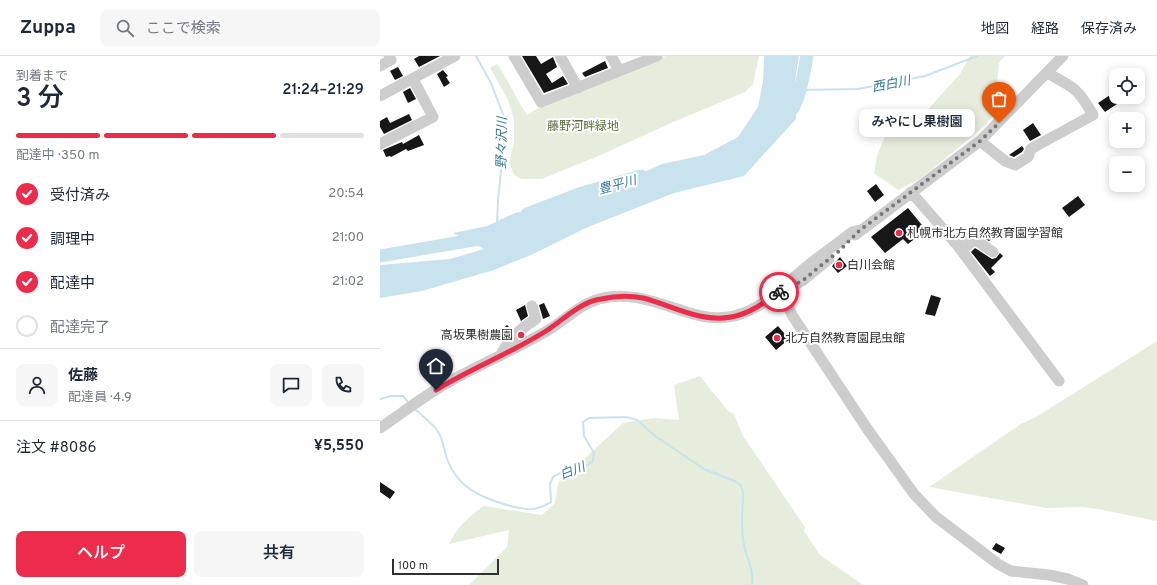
<!DOCTYPE html>
<html lang="ja">
<meta charset="utf-8">
<style>
body{margin:0;font-family:Overpass,"Noto Sans JP",sans-serif;background:#f6f6f7;color:#1f2937;height:100vh;display:flex;flex-direction:column;font-size:15px;white-space:nowrap}
*{box-sizing:border-box;margin:0}
p{font-size:13px;color:#747a83}
.icon{flex:none;width:22px;height:22px;fill:none;stroke:currentColor;stroke-width:2;stroke-linecap:round;stroke-linejoin:round}
.map{position:relative;flex:1;overflow:hidden}
.sheet{display:flex;flex-direction:column;background:#fff;width:380px}
.sheet>*{flex:none}
.tools{position:absolute;left:729px;top:12px;display:grid;gap:8px}
.tools a{display:grid;place-items:center;width:36px;height:36px;border-radius:8px;background:#fff;box-shadow:0 2px 10px #0003;font-size:20px}
.scale{position:absolute;left:12px;bottom:10px;width:107px;box-sizing:border-box;padding-left:4px;border:2px solid #303030;border-top:0;font-size:11px;line-height:14px;white-space:nowrap;color:#303030;-webkit-text-stroke:3px #fff;paint-order:stroke}
.pin{position:absolute;display:grid;place-items:center;width:34px;height:34px;color:#fff;margin:-41px -17px;border-radius:50% 50% 50% 0;rotate:-45deg;box-shadow:0 0 4px #0007}
.pin .icon{rotate:45deg}
.courier{position:absolute;display:grid;place-items:center;width:40px;height:40px;margin:-20px;border:3px solid #ed2b4a;border-radius:50%;background:#fff;color:#222;box-shadow:0 1px 5px #0007}
.bubble{position:absolute;height:28px;border-radius:8px;background:#fff;box-shadow:0 2px 10px #0003;font-size:13px;font-weight:600;line-height:28px;text-align:center}
.overview em{font-style:normal;font-weight:600}
.overview div{display:flex;flex-direction:column-reverse}
.overview{display:flex;align-items:center;justify-content:space-between;height:68px;padding:0 16px}
h1{font-size:26px;font-weight:600;line-height:30px}
.bar{display:grid;grid-template-columns:repeat(4,1fr);gap:6px 4px;align-content:center;height:48px;padding:0 16px}
.bar i{height:5px;border-radius:3px;background:#e0e1e3}
.bar .active{background:#ed2b4a}
.bar p{grid-column:span 4}
.line{display:flex;align-items:center;gap:10px;padding:0 16px;border-top:1px solid #e0e1e3}
.line div{flex:1}
.round{display:grid;place-items:center;flex:none;width:42px;height:42px;border-radius:8px;background:#f6f6f7}
ol{padding:0 16px;list-style:none}
li{display:flex;align-items:center;gap:12px;height:44px}
li p{margin-inline-start:auto}
li .icon{padding:4px;border-radius:50%;background:#ed2b4a;color:#fff;stroke-width:4}
li:last-child{color:#747a83}
li i{width:22px;height:22px;border:2px solid #e0e1e3;border-radius:50%}
.cta{display:flex;gap:8px;margin-top:auto;padding:8px 16px}
.cta a{flex:1;height:46px;border-radius:8px;background:#ed2b4a;color:#fff;font-size:16px;font-weight:600;line-height:46px;text-align:center}
.cta a+a{background:#f6f6f7;color:#1f2937}
header{display:flex;align-items:center;gap:24px;box-sizing:border-box;height:56px;padding:0 20px;background:#fff;border-bottom:1px solid #e0e1e3}
header strong{font-size:19px}
nav{display:flex;gap:22px;margin-inline-start:auto;font-size:14px}
.search{width:280px;height:36px;background:#f6f6f7;display:flex;align-items:center;gap:10px;box-sizing:border-box;padding:0 14px;border-radius:8px;color:#747a83;font-size:15px}
main{display:flex;flex:1;min-height:0}
.map>svg:first-child{display:block}
</style>
<header>
<strong>Zuppa</strong>
<div class="search"><svg class="icon" aria-label="search" viewBox="0 0 24 24"><circle cx="10" cy="10" r="6"/><path d="M15 15l6 6"/></svg>ここで検索</div>
<nav><a>地図</a><a>経路</a><a>保存済み</a></nav>
</header>
<main>
<section class="sheet">
<div class="overview"><div><h1>3 分</h1><p>到着まで</p></div><em>21:24–21:29</em></div>
<div class="bar"><i class="active"></i><i class="active"></i><i class="active"></i><i></i><p>配達中 · 350 m</p></div>
<ol>
<li><svg class="icon" aria-label="check" viewBox="0 0 24 24"><path d="M5 12l5 5 9-10"/></svg>受付済み<p>20:54</p></li>
<li><svg class="icon" aria-label="check" viewBox="0 0 24 24"><path d="M5 12l5 5 9-10"/></svg>調理中<p>21:00</p></li>
<li><svg class="icon" aria-label="check" viewBox="0 0 24 24"><path d="M5 12l5 5 9-10"/></svg>配達中<p>21:02</p></li>
<li><i></i>配達完了</li>
</ol>
<div class="line" style="height:72px"><a class="round"><svg class="icon" aria-label="person" viewBox="0 0 24 24"><circle cx="12" cy="8" r="4"/><path d="M4 21q1-7 8-7t8 7"/></svg></a><div><b>佐藤</b><p>配達員 · 4.9</p></div><a class="round"><svg class="icon" aria-label="chat" viewBox="0 0 24 24"><path d="M4 5h16v11H9l-5 4z"/></svg></a><a class="round"><svg class="icon" aria-label="phone" viewBox="0 0 24 24"><path d="M5 4h4l2 5-3 2q2 4 5 5l2-3 5 2v4C11 20 4 13 5 4z"/></svg></a></div>
<div class="line" style="height:52px"><div>注文 #8086</div><b>¥5,550</b></div>
<div class="cta"><a>ヘルプ</a><a>共有</a></div>
</section>
<div class="map">
<svg width="777" height="529" viewBox="0 0 777 529">
<rect width="100%" height="100%" fill="#fff"/>
<path fill="#e7eddd" d="M 286,0 L 379,0 L 373,28 L 365,36 L 291,67 L 223,98 L 162,123 L 142,123 L 134,119 L 129,106 L 134,88 L 134,64 L 128,44 L 110,12 L 117,8 C 129,24 136,43 147,59 L 164,49 Z
M 590,0 L 625,0 L 619,7 L 614,58 L 606,69 L 551,114 L 538,124 L 518,134 L 494,117 L 497,100 L 505,80 L 542,60 L 580,18 Z
M 777,285 L 777,465 L 718,453 L 701,451 L 666,452 L 549,431 L 641,368 L 656,361 Z
M 320,320 L 348,355 L 354,358 L 363,380 L 425,471 L 424,475 L 440,499 L 483,529 L 89,529 L 127,491 L 129,474 L 69,488 C 77,471 88,461 104,450 L 162,459 L 175,447 L 178,427 L 243,367 L 274,362 L 299,364 L 294,329 Z"/>
<path fill="#c8e2ee" d="M 384,0 L 419,0 L 415,26 L 416,63 L 364,120 L 294,137 L 208,171 L 151,199 L 114,214 L 42,235 L 0,242 L 0,209 L 70,203 L 104,193 L 73,177 L 107,170 L 135,157 L 202,144 L 282,108 L 324,99 L 358,81 L 378,51 L 383,26 Z"/>
<g fill="none" stroke-linecap="round" stroke-linejoin="round">
<path stroke="#c8e2ee" stroke-width="2" d="M 96,0 L 111,27 L 124,61 L 125,77 L 118,144 L 117,168
M 420,34 L 478,33 L 545,20 L 597,0
M 0,343 L 10,340 L 23,340 L 29,347
M 35,353 C 42,360 51,366 57,374 C 63,382 64,394 67,403 C 78,432 100,441 127,449 C 145,454 155,456 171,446 L 170,428 L 173,421 L 182,416 L 205,411 L 213,405 L 214,397 L 204,380 L 203,366 L 209,362 L 246,361 L 257,364 L 275,380 L 324,413 L 355,425 L 361,430 L 363,436 C 363,451 361,468 363,483 C 365,502 374,509 372,529"/>
<path stroke="#c8e2ee" stroke-width="13" d="M 407,60 C 421,45 423,19 427,0
M 147,158 L 199,138 L 261,120
M 0,200 L 105,182"/>
</g>
<path fill="#171717" d="M 39,0 L 60,0 L 39,11 L 34,3 Z
M 142,0 L 156,0 L 161,8 L 173,1 L 177,11 L 166,18 L 172,27 L 183,20 L 188,28 L 164,37 Z
M 225,5 L 228,12 L 205,21 L 202,17 Z
M 18,11 L 23,20 L 15,24 L 10,15 Z
M 63,14 L 68,20 L 66,21 L 70,27 L 64,31 L 57,18 Z
M 30,32 L 36,43 L 28,47 L 23,36 Z
M 733,37 L 740,46 L 725,56 L 718,47 Z
M 29,58 L 32,64 L 4,78 L 0,71 L 0,65 L 7,61 L 10,67 Z
M 653,67 L 661,79 L 650,85 L 643,74 Z
M 39,79 L 44,89 L 28,95 L 26,93 L 11,101 L 10,100 L 6,101 L 3,94 L 22,86 L 23,88 Z
M 642,90 L 644,93 L 642,96 L 634,101 L 629,99 Z
M 496,128 L 504,139 L 495,146 L 487,135 Z
M 698,140 L 705,149 L 689,161 L 682,152 Z
M 528,152 L 546,174 L 528,188 L 523,183 L 505,197 L 491,181 Z
M 592,169 L 602,179 L 609,175 L 613,182 L 609,185 L 596,178 L 589,173 Z
M 595,192 L 612,203 L 616,202 L 620,197 L 623,200 L 611,212 L 615,216 L 610,220 L 591,196 Z
M 460,201 L 467,210 L 458,217 L 452,210 Z
M 551,239 L 561,242 L 555,260 L 545,258 Z
M 164,247 L 170,260 L 163,263 L 159,249 Z
M 145,249 L 148,260 L 141,265 L 136,254 Z
M 127,269 L 131,273 L 123,282 L 119,276 Z
M 398,270 L 409,283 L 396,294 L 385,281 Z
M 0,426 L 15,436 L 10,443 L 0,436 Z
M 616,487 L 625,492 L 621,498 L 612,493 Z"/>
<g fill="none" stroke-linecap="round" stroke-linejoin="round">
<path stroke="#cdcdcd" stroke-width="11" d="M 134,0 L 161,46 L 277,0
M 180,0 L 198,32
M 231,0 L 239,14
M 0,10 L 11,4 L 9,0
M 0,40 L 75,0
M 600,85 L 625,105 L 635,109 L 648,101 L 651,93 L 656,90 L 713,59 C 698,32 693,31 667,17
M 0,88 L 53,61 L 33,23
M 531,136 L 578,190 L 679,325
M 475,179 L 600,85 L 683,0
M 592,185 L 597,185 L 613,196
M 574,186 L 584,178 L 590,181 L 591,186 L 582,195
M 410,231 L 422,225 L 449,203
M 401,234 L 412,259 L 486,371 L 534,438 L 556,461 L 618,508 L 631,515 L 669,519 L 688,523 L 703,529
M 120,300 C 129,283 140,273 156,263 L 152,250
M 0,372 C 25,355 49,336 76,322 C 105,306 136,293 165,276 C 183,266 198,249 219,243 C 250,234 280,248 310,257 C 358,273 386,247 419,217 C 436,202 455,190 472,176 L 480,174"/>
</g>
<g fill="none" stroke-linecap="round" stroke-linejoin="round">
<path stroke="#787878" stroke-width="4" stroke-dasharray="0 7.2" d="M 399,236 L 422,225 L 459,195 L 480,174 L 600,85 L 619,67"/>
<path stroke="#ed2b4a" stroke-width="5" d="M 56,334 C 92,312 131,297 166,275 C 183,264 200,246 221,243 C 234,240 249,239 263,242 C 291,249 321,267 351,261 C 369,258 384,247 399,236"/>
</g>
<g fill="#ed2b4a" stroke="#fff" stroke-width="1.5">
<circle cx="519" cy="177" r="4"/>
<circle cx="459" cy="209" r="4"/>
<circle cx="141" cy="279" r="4"/>
<circle cx="397" cy="282" r="4"/>
</g>
<g text-anchor="middle" stroke-width="4" stroke-linejoin="round" paint-order="stroke">
<g font-size="12" fill="#576e3b" stroke="#fff">
<text x="203" y="74">藤野河畔緑地</text>
</g>
<g font-size="12" fill="#303030" stroke="#fff" text-anchor="start">
<text x="527" y="181">札幌市北方自然教育園学習館</text>
<text x="467" y="213">白川会館</text>
<text x="133" y="283" text-anchor="end">高坂果樹農園</text>
<text x="405" y="286">北方自然教育園昆虫館</text>
</g>
<g font-size="13" font-style="italic" fill="#397a96" stroke="#fff">
<text transform="translate(511 27) rotate(-11)" y="5">西白川</text>
<text transform="translate(121 87) rotate(-89)" y="5">野々沢川</text>
<text transform="translate(237 128) rotate(-15)" y="5">豊平川</text>
<text transform="translate(192 414) rotate(-21)" y="5">白川</text>
</g>
</g>
</svg>
<div class="tools">
<a><svg class="icon" aria-label="locate" viewBox="0 0 24 24"><circle cx="12" cy="12" r="6"/><path d="M12 2v4M12 18v4M2 12h4M18 12h4"/></svg></a>
<a>+</a>
<a>−</a>
</div>
<div class="scale">100 m</div>
<div class="pin" style="left:619px;top:67px;background:#ea580c"><svg class="icon" aria-label="bag" viewBox="0 0 24 24"><path d="M5 8h14l-1 12H6zM9 8a3 3 0 0 1 6 0"/></svg></div>
<div class="pin" style="left:56px;top:334px;background:#1f2937"><svg class="icon" aria-label="home" viewBox="0 0 24 24"><path d="M3 11l9-7 9 7M6 9v11h12V9"/></svg></div>
<div class="courier" style="left:399px;top:236px"><svg class="icon" aria-label="bike" viewBox="0 0 24 24"><circle cx="6" cy="16" r="4"/><circle cx="18" cy="16" r="4"/><path d="M6 16l4-8h5l3 8M10 8l3 8H6M13 5h3"/></svg></div>
<div class="bubble" style="left:479px;top:53px;width:116px">みやにし果樹園</div>
</div>
</main>
